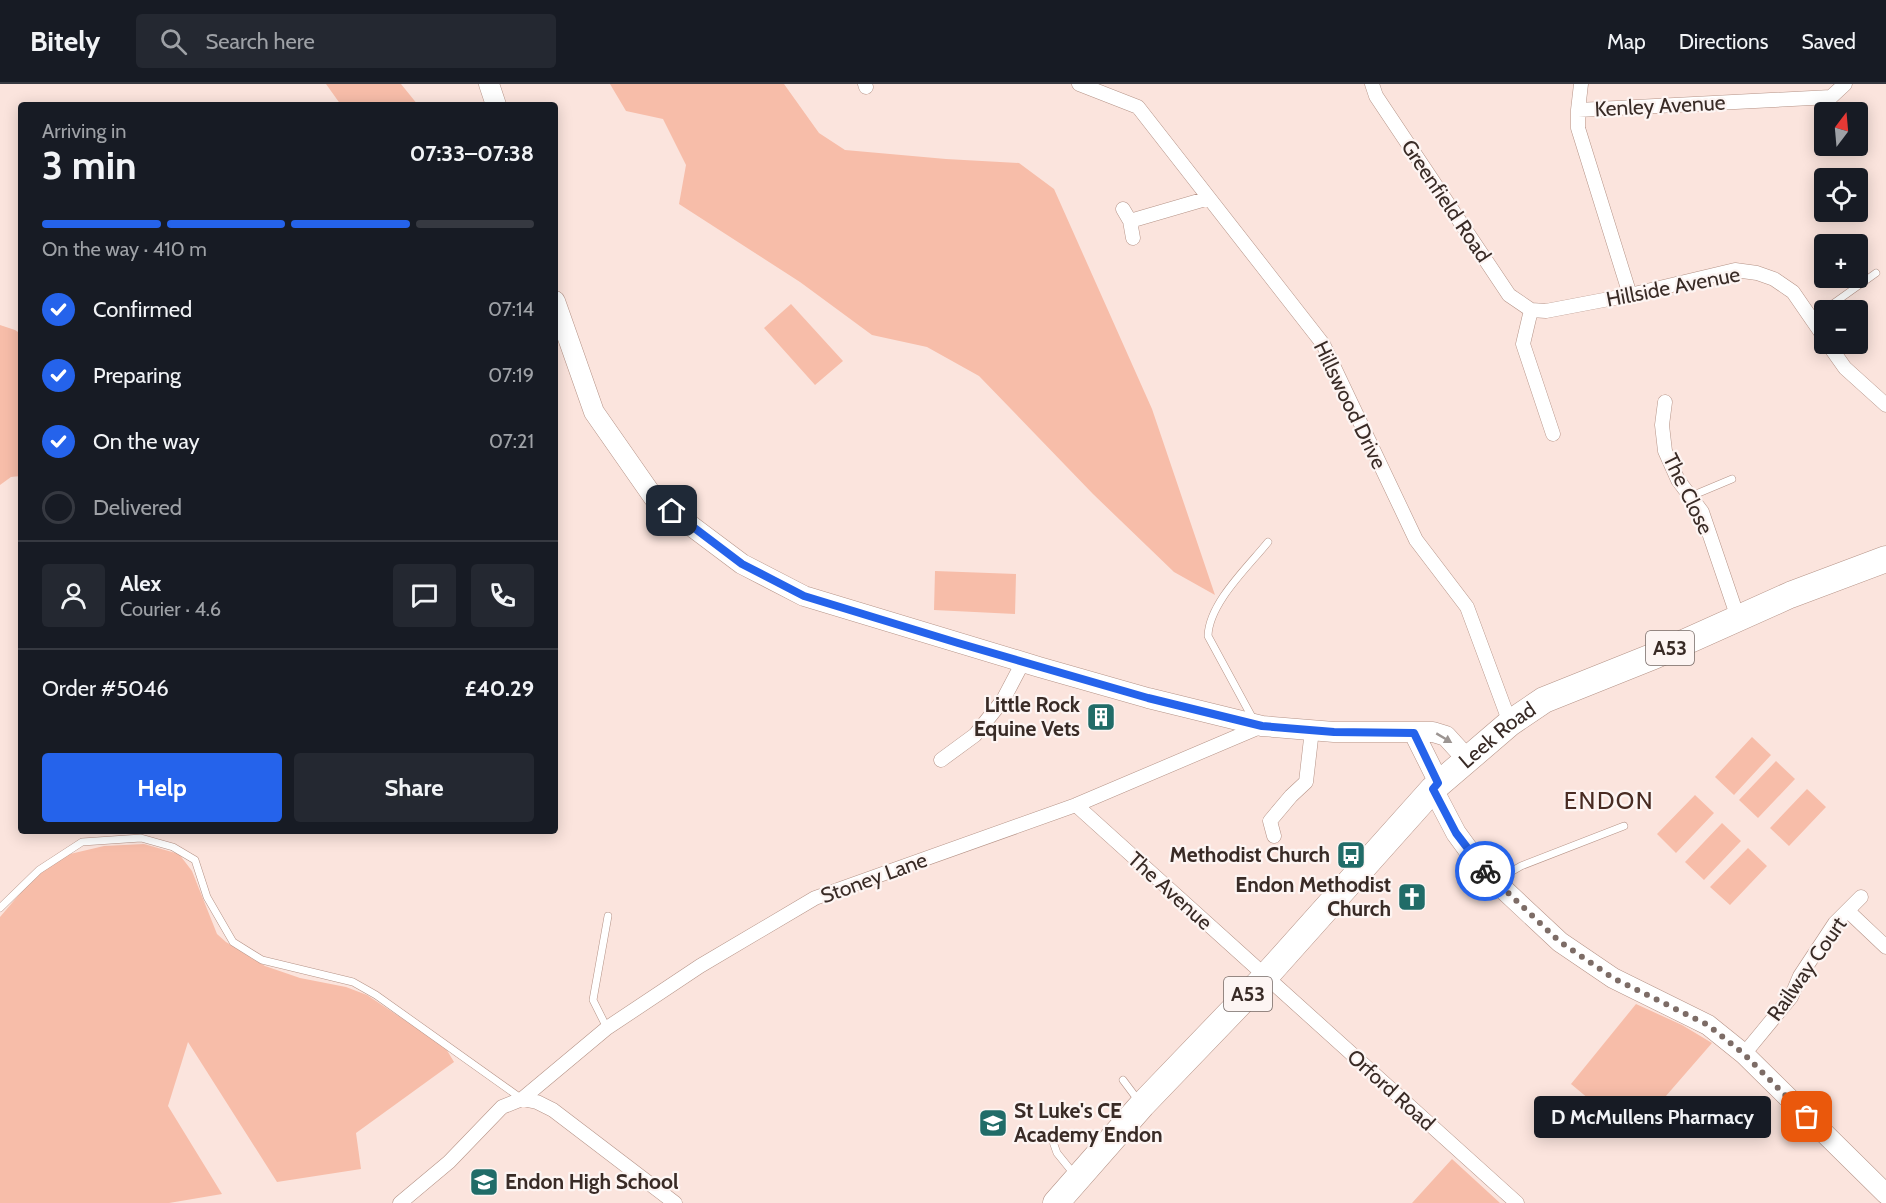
<!DOCTYPE html>
<meta charset="utf-8">
<style>
body{margin:0;font-family:Cabin,sans-serif;background:#242831;color:#f1f3f6;height:100vh;display:flex;flex-direction:column;font-size:22px;white-space:nowrap}
*{box-sizing:border-box;margin:0}
p{font-size:20px;color:#9ea1a6}
.icon{flex:none;width:33px;height:33px;fill:none;stroke:currentColor;stroke-width:2;stroke-linecap:round;stroke-linejoin:round}
.map{position:relative;flex:1;overflow:hidden}
.sheet{position:absolute;left:18px;top:18px;width:540px;height:732px;display:flex;flex-direction:column;background:#171b24;border-radius:6px;box-shadow:0 3px 15px #0003}
.sheet>*{flex:none}
.needle{width:39px;rotate:16deg}
.controls{position:absolute;left:1814px;top:18px;display:grid;gap:12px}
.controls a{display:grid;place-items:center;width:54px;height:54px;border-radius:6px;background:#171b24;box-shadow:0 3px 15px #0003;font-size:30px}
.pin{position:absolute;display:grid;place-items:center;width:51px;height:51px;color:#fff;margin:-26px;border-radius:12px;box-shadow:0 3px 9px #0006}
.courier{position:absolute;display:grid;place-items:center;width:60px;height:60px;margin:-30px;border:4px solid #2563eb;border-radius:50%;background:#fff;color:#222;box-shadow:0 2px 8px #0007}
.bubble{position:absolute;height:42px;border-radius:6px;background:#171b24;box-shadow:0 3px 15px #0003;font-size:20px;font-weight:700;line-height:42px;text-align:center}
.overview em{font-style:normal;font-weight:700}
.overview div{display:flex;flex-direction:column-reverse}
.overview{display:flex;align-items:center;justify-content:space-between;height:102px;padding:0 24px}
h1{font-size:39px;font-weight:700;line-height:45px}
.bar{display:grid;grid-template-columns:repeat(4,1fr);gap:9px 6px;align-content:center;height:72px;padding:0 24px}
.bar i{height:8px;border-radius:4px;background:#363941}
.bar .active{background:#2563eb}
.bar p{grid-column:span 4}
.line{display:flex;align-items:center;gap:15px;padding:0 24px;border-top:2px solid #363941}
.line div{flex:1}
.round{display:grid;place-items:center;flex:none;width:63px;height:63px;border-radius:6px;background:#242831}
ol{padding:0 24px;list-style:none}
li{display:flex;align-items:center;gap:18px;height:66px}
li p{margin-inline-start:auto}
li .icon{padding:6px;border-radius:50%;background:#2563eb;color:#fff;stroke-width:4}
li:last-child{color:#9ea1a6}
li i{width:33px;height:33px;border:3px solid #363941;border-radius:50%}
.action{display:flex;gap:12px;margin-top:auto;padding:12px 24px}
.action a{flex:1;height:69px;border-radius:6px;background:#2563eb;color:#fff;font-size:24px;font-weight:700;line-height:69px;text-align:center}
.action a+a{background:#242831;color:#f1f3f6}
header{display:flex;align-items:center;gap:36px;box-sizing:border-box;height:84px;padding:0 30px;background:#171b24;border-bottom:2px solid #363941}
header strong{font-size:28px}
nav{display:flex;gap:33px;margin-inline-start:auto;font-size:21px}
.search{width:420px;height:54px;background:#242831;display:flex;align-items:center;gap:15px;box-sizing:border-box;padding:0 21px;border-radius:6px;color:#9ea1a6;font-size:22px}
.map>svg:first-child{display:block}
</style>
<header>
<strong>Bitely</strong>
<div class="search"><svg class="icon" aria-label="search" viewBox="0 0 24 24"><circle cx="10" cy="10" r="6"/><path d="M15 15l6 6"/></svg>Search here</div>
<nav><a>Map</a><a>Directions</a><a>Saved</a></nav>
</header>
<div class="map">
<svg width="1886" height="1119" viewBox="0 0 1886 1119">
<rect width="100%" height="100%" fill="#fbe4dd"/>
<path fill="#f7bda9" d="M 326,0 L 401,0 L 418,21 L 341,21 Z
M 610,0 L 784,0 L 819,49 L 845,66 L 946,75 L 1019,79 L 1054,105 L 1152,325 L 1215,511 L 1174,488 L 1093,410 L 979,292 L 927,263 L 872,251 L 800,198 L 679,120 L 686,81 L 663,35 L 626,27 Z
M 791,220 L 843,277 L 815,301 L 764,244 Z
M 0,241 L 15,246 L 21,250 L 21,392 L 11,393 L 0,401 Z
M 935,487 L 1016,490 L 1015,530 L 934,526 Z
M 1752,653 L 1771,671 L 1734,711 L 1715,693 Z
M 1776,677 L 1795,695 L 1758,734 L 1739,716 Z
M 1807,705 L 1826,723 L 1789,762 L 1770,744 Z
M 1695,711 L 1714,729 L 1676,769 L 1657,750 Z
M 1722,739 L 1741,757 L 1704,796 L 1685,778 Z
M 144,760 L 179,770 L 192,787 L 217,850 L 226,858 L 265,882 L 300,894 L 346,903 L 367,911 L 445,963 L 454,978 L 356,1049 L 361,1085 L 277,1098 L 188,958 L 168,1022 L 222,1110 L 169,1119 L 0,1119 L 0,833 L 35,792 L 70,770 L 104,762 Z
M 1748,764 L 1767,782 L 1730,821 L 1710,803 Z
M 1636,920 L 1682,941 L 1712,959 L 1632,1051 L 1571,1000 Z
M 1452,1075 L 1500,1119 L 1412,1119 Z"/>
<g fill="none" stroke-linecap="round" stroke-linejoin="round">
<g stroke="#b59387" stroke-width="8">
<path id="lane" d="M 1813,234 L 1876,189
M 1689,413 L 1732,395
M 1253,635 L 1208,552 C 1209,519 1248,483 1268,458
M 1497,796 L 1521,782 L 1624,742
M 0,824 L 39,786 L 82,758 L 141,754 L 173,763 L 195,776 L 207,813 L 233,858 L 262,876 L 353,898 L 376,911 L 522,1015
M 607,944 L 593,916 L 608,832
M 1123,996 L 1138,1016
M 1052,1055 L 1057,1069 L 1074,1090"/>
</g>
<g stroke="#b59387" stroke-width="15">
<path id="street" d="M 865,0 L 866,3
M 1079,0 L 1138,23 L 1323,260 L 1416,456 L 1467,523 L 1510,639
M 1372,0 L 1376,12 L 1509,211 L 1531,226 L 1546,227 L 1630,211 L 1735,186 L 1757,189 L 1774,195 L 1793,208 L 1824,253
M 1581,0 L 1578,26 L 1578,44 L 1630,211
M 1578,26 L 1831,13 L 1845,0
M 1123,125 L 1130,137 L 1133,154
M 1130,137 L 1209,114
M 1531,226 L 1523,260 L 1553,350
M 1828,260 L 1845,284 L 1886,321
M 1665,318 L 1662,341 L 1665,367 L 1678,396 L 1702,428 L 1738,534
M 941,676 L 975,651 L 1003,616 L 1023,578
M 1076,721 L 1517,1119
M 1274,752 L 1270,737 L 1291,712 L 1306,698 L 1312,646
M 1848,827 L 1886,863
M 1744,970 L 1791,913 L 1800,892 L 1835,839 L 1861,813
M 522,1015 L 537,1018 L 553,1026 L 675,1119
M 400,1119 L 449,1078 L 502,1023 L 522,1015 L 607,944 L 700,882 L 815,814 L 1076,721 L 1262,642"/>
</g>
<g stroke="#b59387" stroke-width="21">
<path id="secondary" d="M 489,0 L 496,21
M 555,217 L 594,328 L 654,414 L 742,480 L 804,512 L 1039,583 L 1148,614 L 1262,642 L 1334,648 L 1433,648 L 1446,652 L 1466,674
M 1414,649 L 1439,699
M 1433,705 L 1456,749 L 1483,786 L 1560,858 L 1613,894 L 1708,941 L 1744,970 L 1886,1110"/>
</g>
<g stroke="#b59387" stroke-width="27">
<g id="highway">
<path id="s1" d="M 1056,1119 L 1142,1021 L 1265,893 L 1433,705 L 1510,639 L 1544,616 L 1654,572 L 1790,511 L 1886,475"/>
</g>
</g>
<use href="#lane" stroke="#fff" stroke-width="7"/>
<use href="#street" stroke="#fff" stroke-width="14"/>
<use href="#secondary" stroke="#fff" stroke-width="20"/>
<use href="#highway" stroke="#fff" stroke-width="26"/>
</g>
<defs><path id="oneway-solid" d="M-6-.8H1V-3.2L6.5 0L1 3.2V.8H-6Z" transform="scale(1.5)"/></defs>
<use fill="#9c9592" href="#oneway-solid" transform="translate(1444 654) rotate(31)"/>
<g fill="none" stroke-linecap="round" stroke-linejoin="round">
<path stroke="#7d6c66" stroke-width="6" stroke-dasharray="0 10.8" d="M 1485,787 L 1560,858 L 1578,870 L 1613,894 L 1708,941 L 1744,970 L 1807,1033"/>
<path stroke="#2563eb" stroke-width="8" d="M 672,427 L 742,480 L 804,512 L 958,559 L 1148,614 L 1262,642 L 1334,648 L 1414,649 L 1438,699 L 1433,705 L 1456,749 L 1485,787"/>
</g>
<defs>
<g id="building-square" transform="scale(1.5)"><rect x="-9" y="-9" width="18" height="18" rx="4" fill="#216c68" stroke="#fdf5f3"/><path d="M-4-6H4V6H1V3H-1V6H-4ZM-2.5-4.3h1.7v1.8h-1.7ZM.8-4.3h1.7v1.8H.8ZM-2.5-1h1.7V.8h-1.7ZM.8-1h1.7V.8H.8Z" fill="#fff"/></g>
<g id="bus-square" transform="scale(1.5)"><rect x="-9" y="-9" width="18" height="18" rx="4" fill="#216c68" stroke="#fdf5f3"/><path d="M-5-6H5V4H4V6H2V4H-2V6H-4V4H-5ZM-3.5-4V0h7V-4ZM-3.5 1.2v1.5H-2V1.2ZM2 1.2v1.5H3.5V1.2Z" fill="#fff"/></g>
<g id="church-square" transform="scale(1.5)"><rect x="-9" y="-9" width="18" height="18" rx="4" fill="#216c68" stroke="#fdf5f3"/><path d="M-1.2-6h2.4v3.5h3.3v2.4h-3.3V6h-2.4V-.1h-3.3v-2.4h3.3Z" fill="#fff"/></g>
<g id="school-square" transform="scale(1.5)"><rect x="-9" y="-9" width="18" height="18" rx="4" fill="#216c68" stroke="#fdf5f3"/><path d="M0-5L7-2L0 1L-7-2ZM-4 1L0 2.5L4 1V4Q0 6-4 4Z" fill="#fff"/></g>
</defs>
<g fill-rule="evenodd">
<use href="#building-square" x="1101" y="633"/>
<use href="#bus-square" x="1351" y="771"/>
<use href="#church-square" x="1412" y="813"/>
<use href="#school-square" x="993" y="1039"/>
<use href="#school-square" x="484" y="1098"/>
</g>
<g text-anchor="middle" stroke-width="4.5" stroke-linejoin="round" paint-order="stroke">
<g fill="#fdf5f3" stroke="#746864" stroke-width="1.5">
<rect x="1646" y="547" width="48" height="34" rx="4.5"/>
<rect x="1224" y="893" width="48" height="34" rx="4.5"/>
</g>
<g font-size="20" font-weight="bold" fill="#392b26">
<text x="1670" y="571">A53</text>
<text x="1248" y="917">A53</text>
</g>
<g font-size="21" fill="#392b26" stroke="#fdf5f3">
<text transform="translate(1660 22) rotate(-3)" y="7">Kenley Avenue</text>
<text transform="translate(1446 117) rotate(56)" y="7">Greenfield Road</text>
<text transform="translate(1673 203) rotate(-11)" y="7">Hillside Avenue</text>
<text transform="translate(1350 321) rotate(64)" y="7">Hillswood Drive</text>
<text transform="translate(1688 410) rotate(64)" y="7">The Close</text>
<text dy="7" stroke="none"><textPath href="#s1" startOffset="644">Leek Road</textPath></text>
<text transform="translate(874 794) rotate(-20)" y="7">Stoney Lane</text>
<text transform="translate(1170 807) rotate(42)" y="7">The Avenue</text>
<text transform="translate(1807 885) rotate(-55)" y="7">Railway Court</text>
<text transform="translate(1391 1006) rotate(42)" y="7">Orford Road</text>
</g>
<g font-size="21" font-weight="bold" fill="#392b26" stroke="#fdf5f3" text-anchor="end">
<text x="1080" y="628">Little Rock<tspan x="1080" dy="24">Equine Vets</tspan></text>
<text x="1330" y="778">Methodist Church</text>
<text x="1391" y="808">Endon Methodist<tspan x="1391" dy="24">Church</tspan></text>
<text x="1014" y="1034" text-anchor="start">St Luke's CE<tspan x="1014" dy="24">Academy Endon</tspan></text>
<text x="505" y="1105" text-anchor="start">Endon High School</text>
</g>
<g font-size="24" letter-spacing="1.5" fill="#482b22" stroke="#fdf5f3">
<text x="1609" y="725">ENDON</text>
</g>
</g>
</svg>
<div class="controls">
<a><svg class="needle" viewBox="-14 -14 28 28"><path d="M0-13l5 13h-10z" fill="#e53935"/><path d="M0 13l5-13h-10z" fill="#9ea1a6"/></svg></a>
<a><svg class="icon" aria-label="locate" viewBox="0 0 24 24"><circle cx="12" cy="12" r="6"/><path d="M12 2v4M12 18v4M2 12h4M18 12h4"/></svg></a>
<a>+</a>
<a>−</a>
</div>
<div class="pin" style="left:1807px;top:1033px;background:#ea580c"><svg class="icon" aria-label="bag" viewBox="0 0 24 24"><path d="M5 8h14l-1 12H6zM9 8a3 3 0 0 1 6 0"/></svg></div>
<div class="pin" style="left:672px;top:427px;background:#1f2937"><svg class="icon" aria-label="home" viewBox="0 0 24 24"><path d="M3 11l9-7 9 7M6 9v11h12V9"/></svg></div>
<div class="courier" style="left:1485px;top:787px"><svg class="icon" aria-label="bike" viewBox="0 0 24 24"><circle cx="6" cy="16" r="4"/><circle cx="18" cy="16" r="4"/><path d="M6 16l4-8h5l3 8M10 8l3 8H6M13 5h3"/></svg></div>
<div class="bubble" style="left:1534px;top:1012px;width:237px">D McMullens Pharmacy</div>
<section class="sheet">
<div class="overview"><div><h1>3 min</h1><p>Arriving in</p></div><em>07:33–07:38</em></div>
<div class="bar"><i class="active"></i><i class="active"></i><i class="active"></i><i></i><p>On the way · 410 m</p></div>
<ol>
<li><svg class="icon" aria-label="check" viewBox="0 0 24 24"><path d="M5 12l5 5 9-10"/></svg>Confirmed<p>07:14</p></li>
<li><svg class="icon" aria-label="check" viewBox="0 0 24 24"><path d="M5 12l5 5 9-10"/></svg>Preparing<p>07:19</p></li>
<li><svg class="icon" aria-label="check" viewBox="0 0 24 24"><path d="M5 12l5 5 9-10"/></svg>On the way<p>07:21</p></li>
<li><i></i>Delivered</li>
</ol>
<div class="line" style="height:108px"><a class="round"><svg class="icon" aria-label="person" viewBox="0 0 24 24"><circle cx="12" cy="8" r="4"/><path d="M4 21q1-7 8-7t8 7"/></svg></a><div><b>Alex</b><p>Courier · 4.6</p></div><a class="round"><svg class="icon" aria-label="chat" viewBox="0 0 24 24"><path d="M4 5h16v11H9l-5 4z"/></svg></a><a class="round"><svg class="icon" aria-label="phone" viewBox="0 0 24 24"><path d="M5 4h4l2 5-3 2q2 4 5 5l2-3 5 2v4C11 20 4 13 5 4z"/></svg></a></div>
<div class="line" style="height:78px"><div>Order #5046</div><b>£40.29</b></div>
<div class="action"><a>Help</a><a>Share</a></div>
</section>
</div>
